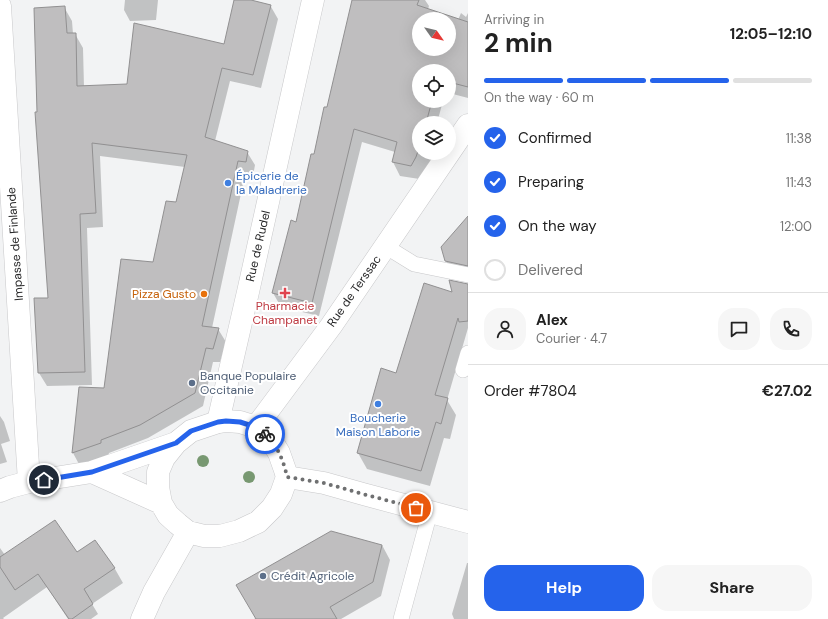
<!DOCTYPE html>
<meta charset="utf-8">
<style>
body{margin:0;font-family:"DM Sans",sans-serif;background:#f6f6f6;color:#222;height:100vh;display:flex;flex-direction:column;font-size:15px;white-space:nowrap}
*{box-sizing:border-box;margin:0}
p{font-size:13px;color:#767676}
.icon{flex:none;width:22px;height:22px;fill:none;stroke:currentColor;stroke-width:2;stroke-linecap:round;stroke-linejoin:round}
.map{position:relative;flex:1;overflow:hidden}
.side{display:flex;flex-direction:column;background:#fff;width:360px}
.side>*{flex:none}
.needle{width:26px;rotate:124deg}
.controls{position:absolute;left:412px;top:12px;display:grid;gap:8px}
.controls a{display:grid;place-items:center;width:44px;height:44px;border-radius:50%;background:#fff;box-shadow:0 4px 16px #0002;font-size:20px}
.pin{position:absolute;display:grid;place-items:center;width:34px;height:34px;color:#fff;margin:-17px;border:2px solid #fff;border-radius:50%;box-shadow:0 1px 4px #0007}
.courier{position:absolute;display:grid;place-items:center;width:40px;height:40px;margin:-20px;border:3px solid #2563eb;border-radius:50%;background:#fff;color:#222;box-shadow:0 1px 5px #0007}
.summary em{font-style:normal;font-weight:700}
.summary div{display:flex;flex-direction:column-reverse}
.summary{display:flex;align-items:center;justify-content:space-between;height:68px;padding:0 16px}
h1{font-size:26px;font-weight:700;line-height:30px}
.bar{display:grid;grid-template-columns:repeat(4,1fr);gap:6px 4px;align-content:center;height:48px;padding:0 16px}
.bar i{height:5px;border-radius:3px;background:#e0e0e0}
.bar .active{background:#2563eb}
.bar p{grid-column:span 4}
.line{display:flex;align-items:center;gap:10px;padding:0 16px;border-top:1px solid #e0e0e0}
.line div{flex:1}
.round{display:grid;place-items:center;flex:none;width:42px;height:42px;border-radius:16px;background:#f6f6f6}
ol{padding:0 16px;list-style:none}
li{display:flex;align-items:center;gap:12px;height:44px}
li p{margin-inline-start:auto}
li .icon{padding:4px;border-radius:50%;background:#2563eb;color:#fff;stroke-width:4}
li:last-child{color:#767676}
li i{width:22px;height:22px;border:2px solid #e0e0e0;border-radius:50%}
.cta{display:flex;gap:8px;margin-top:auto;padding:8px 16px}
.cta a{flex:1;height:46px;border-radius:16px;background:#2563eb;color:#fff;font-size:16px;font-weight:700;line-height:46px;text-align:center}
.cta a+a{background:#f6f6f6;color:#222}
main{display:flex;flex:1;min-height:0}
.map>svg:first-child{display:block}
</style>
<main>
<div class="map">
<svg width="468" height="619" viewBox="0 0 468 619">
<rect width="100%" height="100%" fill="#f2f3f4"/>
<path fill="#0003" fill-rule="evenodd" d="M 125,0 L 158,0 L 156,20 L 130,21 L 124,10 Z
M 235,0 L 246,0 L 270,5 L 278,19 L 261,88 L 230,81 L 215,141 L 247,152 L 255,165 L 253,176 L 245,175 L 212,328 L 218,329 L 226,342 L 220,362 L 213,362 L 203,406 L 148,438 L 109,453 L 108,457 L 80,466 L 73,453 L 79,388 L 105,389 L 177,203 L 185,167 L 100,156 L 103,227 L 87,228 L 92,385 L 47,386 L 39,373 L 49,299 L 38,113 L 64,7 L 72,21 L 73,34 L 75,34 L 83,48 L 84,87 L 128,85 L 225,45 Z
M 353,0 L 425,0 L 429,6 L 428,9 L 458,20 L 461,13 L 466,17 L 468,13 L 468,98 L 449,93 L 449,71 L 419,71 L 419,101 L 443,101 L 437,123 L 419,123 L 419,153 L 445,153 L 426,180 L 400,176 L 393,162 L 395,152 L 362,142 L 319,316 L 281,307 L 273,293 L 297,223 L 328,108 ZM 419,19 L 449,19 L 449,49 L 419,49 Z
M 468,218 L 468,277 L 453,274 L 446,261 Z
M 468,287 L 468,328 L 447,400 L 456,415 L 450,439 L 444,438 L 430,486 L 367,469 L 358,453 L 397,374 L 453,293 Z
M 0,416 L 4,422 L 10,441 L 1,444 L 7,462 L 0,464 Z
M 94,541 L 115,569 L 123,583 L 92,604 L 98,614 L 91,619 L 68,619 L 47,587 L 3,618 L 4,619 L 0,619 L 0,548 L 5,555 L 77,553 Z
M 382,545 L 390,560 L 381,596 L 341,619 L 254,619 Z
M 467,563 L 468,563 L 468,619 L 454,619 L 452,614 Z"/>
<path fill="#bfbebf" stroke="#919091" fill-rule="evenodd" d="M 234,0 L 251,0 L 271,5 L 253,75 L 222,68 L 205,137 L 248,151 L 246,162 L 238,161 L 202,326 L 219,328 L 213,349 L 206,348 L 195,393 L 140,425 L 101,440 L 101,443 L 72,453 L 79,387 L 104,388 L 121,259 L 153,262 L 166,201 L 176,202 L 187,155 L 92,143 L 96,213 L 80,214 L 85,372 L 38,373 L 34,298 L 48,298 L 35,112 L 37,112 L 34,8 L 65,6 L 67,33 L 76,33 L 77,86 L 127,84 L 134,23 L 224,44 Z
M 352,0 L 419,0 L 417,5 L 468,22 L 468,87 L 449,82 L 449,71 L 419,71 L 419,101 L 432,101 L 426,123 L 419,123 L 419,148 L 416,157 L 411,166 L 392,162 L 397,142 L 354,129 L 312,303 L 272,293 L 291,220 L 296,222 L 311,154 L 314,154 L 324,107 L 327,107 ZM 419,19 L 449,19 L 449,49 L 419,49 Z
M 468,216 L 468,266 L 445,261 L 441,247 Z
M 449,280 L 468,284 L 468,321 L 459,322 L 458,318 L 435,395 L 448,398 L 441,424 L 436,422 L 421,471 L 357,453 L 381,368 L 396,373 L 424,283 L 452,292 Z
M 55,520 L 77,552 L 95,540 L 115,568 L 84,589 L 93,604 L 72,619 L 69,619 L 38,574 L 15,590 L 0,567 L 0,557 Z
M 331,531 L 382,545 L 373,582 L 330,607 L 337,619 L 256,619 L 236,585 Z"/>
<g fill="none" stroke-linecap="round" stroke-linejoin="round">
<g stroke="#c8c8ca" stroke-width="16">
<path id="lane" d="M 385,246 L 414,264 L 468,275
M 463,370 L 468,353
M 401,619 L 430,512"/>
</g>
<g stroke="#c8c8ca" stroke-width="23">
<path id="street" d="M 0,6 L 29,482
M 218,422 L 248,292 L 313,0
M 287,477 L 324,483 L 363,494 L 468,522
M 142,619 L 154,592 L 188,532"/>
</g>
<g stroke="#c8c8ca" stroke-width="23">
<path id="secondary" d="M 226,421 L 240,422 L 256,427 L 270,438 L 279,453 L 285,470 L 287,477 L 281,494 L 272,508 L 258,522 L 239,531 L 220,536 L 204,536 L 188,532 L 178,524 L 168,515 L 161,503 L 158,487 L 158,472 L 164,458 L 176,443 L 191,431 L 218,422 Z
M 256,427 L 331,326 L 468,125
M 92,472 L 161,503
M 0,491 L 10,487 L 29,482 L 92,472 L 176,443"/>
</g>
<use href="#lane" stroke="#fff" stroke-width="15"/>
<use href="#street" stroke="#fff" stroke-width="22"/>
<use href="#secondary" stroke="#fff" stroke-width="22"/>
</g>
<g fill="#789871">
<circle cx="203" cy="461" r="6"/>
<circle cx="249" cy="477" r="6"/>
</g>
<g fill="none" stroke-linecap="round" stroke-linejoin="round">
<path stroke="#6f7071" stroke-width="4" stroke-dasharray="0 7.2" d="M 265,434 C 277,444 284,462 287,477 L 324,483 L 363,494 L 416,508"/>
<path stroke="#2563eb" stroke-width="5" d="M 44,480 L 92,472 L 176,443 L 191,431 L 218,422 L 226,421 L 240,422 L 256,427 L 265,434"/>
</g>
<g fill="#3f7fe0" stroke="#fff" stroke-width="1.5">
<circle cx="228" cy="183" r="4"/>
<circle cx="378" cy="404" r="4"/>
</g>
<path fill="#e0444e" stroke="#fff" stroke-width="1.5" d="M283 287h4v4h4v4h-4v4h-4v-4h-4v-4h4z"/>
<circle fill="#e8710a" stroke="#fff" stroke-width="1.5" cx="204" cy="294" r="4"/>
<g fill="#5c6f8a" stroke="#fff" stroke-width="1.5">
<circle cx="192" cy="383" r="4"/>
<circle cx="263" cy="576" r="4"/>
</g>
<g text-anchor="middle" stroke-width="4" stroke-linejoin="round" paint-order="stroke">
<g font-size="12" fill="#366cbe" stroke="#fff" text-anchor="start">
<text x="236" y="180">Épicerie de<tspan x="236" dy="14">la Maladrerie</tspan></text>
<text x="378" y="422" text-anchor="middle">Boucherie<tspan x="378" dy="14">Maison Laborie</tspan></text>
</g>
<g font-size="12" fill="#29292a" stroke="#fff">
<text transform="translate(15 244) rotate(-94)" y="4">Impasse de Finlande</text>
<text transform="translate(258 246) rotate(-77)" y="4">Rue de Rudel</text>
<text transform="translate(354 291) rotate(-55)" y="4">Rue de Terssac</text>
</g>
<g font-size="12" fill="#c56008" stroke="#fff" text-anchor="end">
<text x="196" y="298">Pizza Gusto</text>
</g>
<g font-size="12" fill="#be3a42" stroke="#fff">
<text x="285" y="310">Pharmacie<tspan x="285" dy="14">Champanet</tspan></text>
</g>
<g font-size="12" fill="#4e5e75" stroke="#fff" text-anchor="start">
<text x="200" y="380">Banque Populaire<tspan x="200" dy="14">Occitanie</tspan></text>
<text x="271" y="580">Crédit Agricole</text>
</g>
</g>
</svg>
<div class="controls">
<a><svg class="needle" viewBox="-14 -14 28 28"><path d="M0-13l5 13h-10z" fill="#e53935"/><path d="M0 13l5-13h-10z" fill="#767676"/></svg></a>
<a><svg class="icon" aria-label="locate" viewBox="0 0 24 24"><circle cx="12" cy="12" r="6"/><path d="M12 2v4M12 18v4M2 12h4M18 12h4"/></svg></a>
<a><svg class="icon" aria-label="layers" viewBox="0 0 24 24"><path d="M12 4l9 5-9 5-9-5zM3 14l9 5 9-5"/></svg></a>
</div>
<div class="pin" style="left:416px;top:508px;background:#ea580c"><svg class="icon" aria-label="bag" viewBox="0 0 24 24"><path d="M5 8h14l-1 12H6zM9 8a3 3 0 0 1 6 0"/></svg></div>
<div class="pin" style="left:44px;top:480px;background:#1f2937"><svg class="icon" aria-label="home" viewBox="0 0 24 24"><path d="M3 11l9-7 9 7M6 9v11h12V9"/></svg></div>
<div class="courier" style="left:265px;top:434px"><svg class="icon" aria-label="bike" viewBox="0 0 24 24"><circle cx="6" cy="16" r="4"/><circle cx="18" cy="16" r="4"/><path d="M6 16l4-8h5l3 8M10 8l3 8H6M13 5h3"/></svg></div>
</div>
<section class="side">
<div class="summary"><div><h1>2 min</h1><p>Arriving in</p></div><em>12:05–12:10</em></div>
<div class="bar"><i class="active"></i><i class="active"></i><i class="active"></i><i></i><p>On the way · 60 m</p></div>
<ol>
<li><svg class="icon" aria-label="check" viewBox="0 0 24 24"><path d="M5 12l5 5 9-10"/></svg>Confirmed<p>11:38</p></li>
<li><svg class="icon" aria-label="check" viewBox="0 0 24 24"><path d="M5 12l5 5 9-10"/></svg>Preparing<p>11:43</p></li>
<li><svg class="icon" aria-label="check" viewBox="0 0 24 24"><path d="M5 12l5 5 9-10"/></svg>On the way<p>12:00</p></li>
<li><i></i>Delivered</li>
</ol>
<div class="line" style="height:72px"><a class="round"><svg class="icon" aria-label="person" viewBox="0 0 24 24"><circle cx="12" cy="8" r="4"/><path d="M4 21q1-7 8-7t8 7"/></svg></a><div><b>Alex</b><p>Courier · 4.7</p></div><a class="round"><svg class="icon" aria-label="chat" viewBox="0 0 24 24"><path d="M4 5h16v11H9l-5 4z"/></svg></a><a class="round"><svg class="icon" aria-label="phone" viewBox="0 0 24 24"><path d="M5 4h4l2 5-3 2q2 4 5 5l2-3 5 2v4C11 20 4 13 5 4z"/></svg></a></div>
<div class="line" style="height:52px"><div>Order #7804</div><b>€27.02</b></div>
<div class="cta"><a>Help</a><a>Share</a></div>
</section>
</main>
